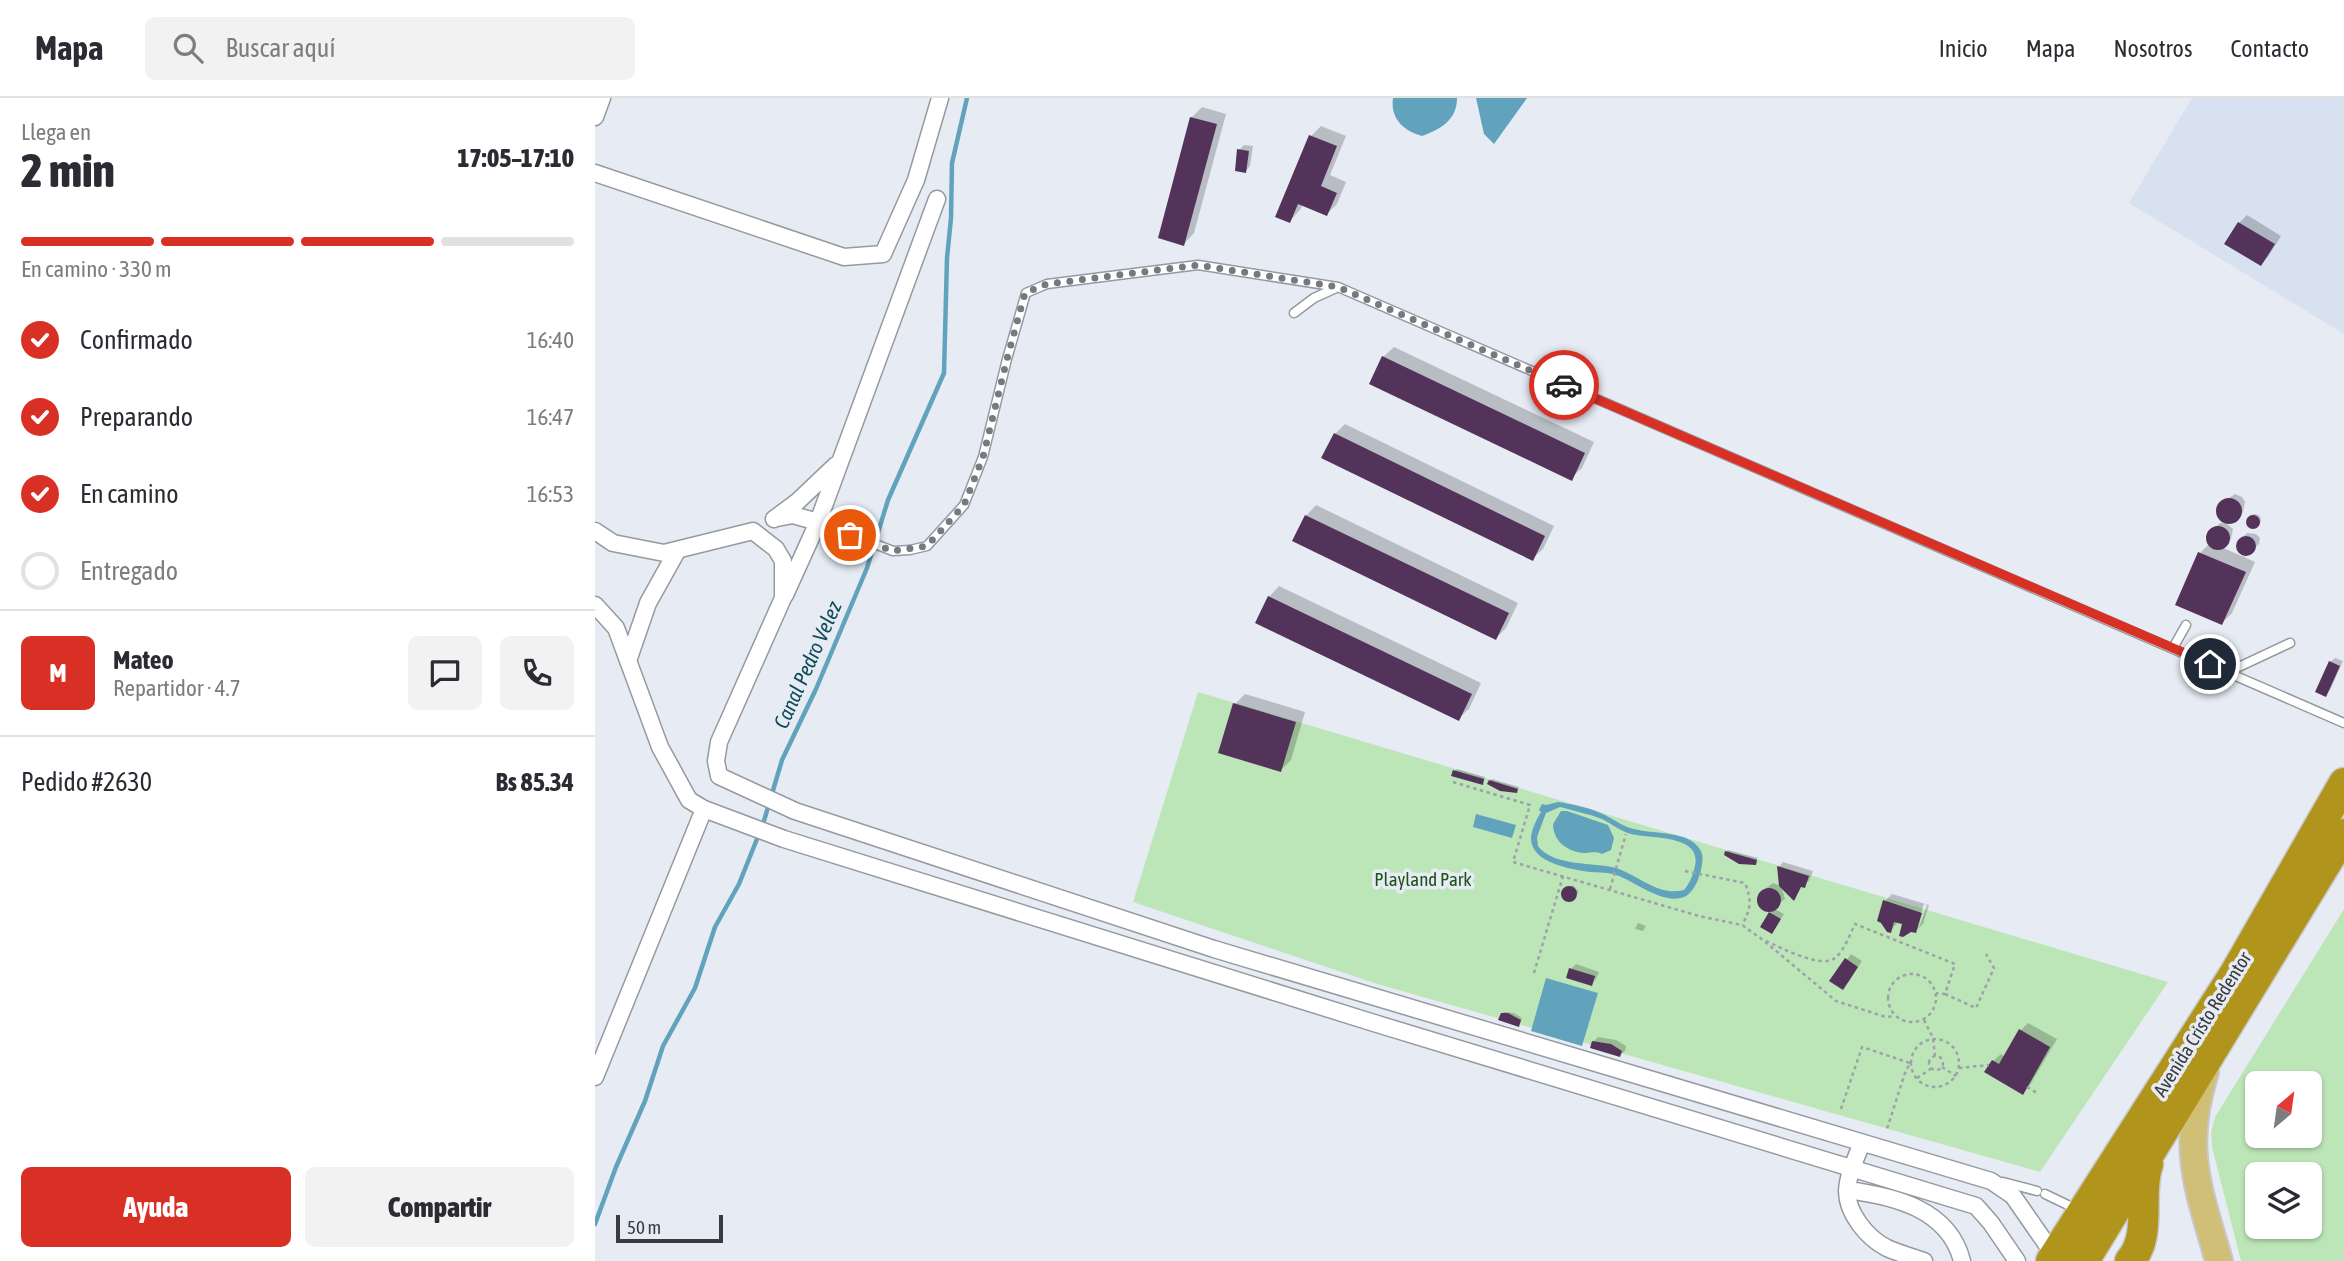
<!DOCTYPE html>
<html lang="es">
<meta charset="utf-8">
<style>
body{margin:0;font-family:"Asap Condensed",sans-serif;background:#f2f2f3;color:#2b2b33;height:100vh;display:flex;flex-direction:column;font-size:26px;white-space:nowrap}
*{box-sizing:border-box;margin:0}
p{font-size:23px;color:#7c7c81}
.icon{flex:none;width:38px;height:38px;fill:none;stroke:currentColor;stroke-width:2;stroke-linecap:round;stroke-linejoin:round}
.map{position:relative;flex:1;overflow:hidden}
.sheet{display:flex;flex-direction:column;background:#fff;width:595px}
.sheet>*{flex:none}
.needle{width:46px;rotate:29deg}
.buttons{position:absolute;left:1650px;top:973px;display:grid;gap:14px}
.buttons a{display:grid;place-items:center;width:77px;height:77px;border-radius:10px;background:#fff;box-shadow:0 2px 5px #0004;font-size:35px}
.scale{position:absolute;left:21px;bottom:18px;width:107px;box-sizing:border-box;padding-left:7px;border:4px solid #393b3e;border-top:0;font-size:19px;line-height:24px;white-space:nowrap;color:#393b3e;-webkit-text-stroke:5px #e7ecf4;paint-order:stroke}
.pin{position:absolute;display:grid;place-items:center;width:60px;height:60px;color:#fff;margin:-30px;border:4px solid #fff;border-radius:50%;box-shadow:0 2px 7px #0007}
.courier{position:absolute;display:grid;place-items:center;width:70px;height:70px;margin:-35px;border:5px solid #d93025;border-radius:50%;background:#fff;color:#222;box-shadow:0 2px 9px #0007}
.head em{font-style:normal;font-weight:800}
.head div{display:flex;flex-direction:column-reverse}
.head{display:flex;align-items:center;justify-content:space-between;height:119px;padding:0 21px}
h1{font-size:46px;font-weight:800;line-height:52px}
.bar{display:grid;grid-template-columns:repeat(4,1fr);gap:10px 7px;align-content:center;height:84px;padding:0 21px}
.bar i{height:9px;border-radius:5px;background:#e1e1e2}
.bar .selected{background:#d93025}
.bar p{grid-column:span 4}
.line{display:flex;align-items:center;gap:18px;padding:0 21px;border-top:2px solid #e1e1e2}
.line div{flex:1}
.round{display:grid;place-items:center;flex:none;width:74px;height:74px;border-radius:10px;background:#f2f2f3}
ol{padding:0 21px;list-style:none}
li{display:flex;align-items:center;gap:21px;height:77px}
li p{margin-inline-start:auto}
li .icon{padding:7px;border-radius:50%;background:#d93025;color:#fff;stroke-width:4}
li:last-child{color:#7c7c81}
li i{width:38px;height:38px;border:4px solid #e1e1e2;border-radius:50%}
.action{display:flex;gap:14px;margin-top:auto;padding:14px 21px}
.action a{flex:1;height:80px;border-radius:10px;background:#d93025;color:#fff;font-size:28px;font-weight:800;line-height:80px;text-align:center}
.action a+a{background:#f2f2f3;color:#2b2b33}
header{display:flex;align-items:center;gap:42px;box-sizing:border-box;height:98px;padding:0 35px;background:#fff;border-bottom:2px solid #e1e1e2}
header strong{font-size:33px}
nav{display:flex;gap:38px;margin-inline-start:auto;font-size:24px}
.search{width:490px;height:63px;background:#f2f2f3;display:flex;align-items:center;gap:18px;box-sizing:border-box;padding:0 24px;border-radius:10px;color:#7c7c81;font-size:26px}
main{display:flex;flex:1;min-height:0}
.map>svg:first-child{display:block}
</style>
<header>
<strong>Mapa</strong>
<div class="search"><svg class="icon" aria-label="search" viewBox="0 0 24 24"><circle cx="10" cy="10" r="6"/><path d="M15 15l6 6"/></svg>Buscar aquí</div>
<nav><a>Inicio</a><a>Mapa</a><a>Nosotros</a><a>Contacto</a></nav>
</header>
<main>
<section class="sheet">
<div class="head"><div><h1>2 min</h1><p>Llega en</p></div><em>17:05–17:10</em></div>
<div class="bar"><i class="selected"></i><i class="selected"></i><i class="selected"></i><i></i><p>En camino · 330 m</p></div>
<ol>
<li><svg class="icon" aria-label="check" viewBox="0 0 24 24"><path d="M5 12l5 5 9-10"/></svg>Confirmado<p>16:40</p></li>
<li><svg class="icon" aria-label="check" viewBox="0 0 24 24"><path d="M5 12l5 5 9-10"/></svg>Preparando<p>16:47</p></li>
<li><svg class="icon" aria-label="check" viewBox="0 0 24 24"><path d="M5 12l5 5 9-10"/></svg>En camino<p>16:53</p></li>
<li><i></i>Entregado</li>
</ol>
<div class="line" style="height:126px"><b class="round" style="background:#d93025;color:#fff">M</b><div><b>Mateo</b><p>Repartidor · 4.7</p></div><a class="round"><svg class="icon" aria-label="chat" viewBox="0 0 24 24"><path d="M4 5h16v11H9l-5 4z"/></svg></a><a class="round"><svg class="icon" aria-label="phone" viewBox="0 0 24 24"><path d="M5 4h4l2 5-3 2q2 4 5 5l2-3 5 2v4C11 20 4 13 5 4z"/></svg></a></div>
<div class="line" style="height:91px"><div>Pedido #2630</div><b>Bs 85.34</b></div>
<div class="action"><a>Ayuda</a><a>Compartir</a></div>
</section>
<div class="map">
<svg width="1749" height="1163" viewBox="0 0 1749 1163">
<rect width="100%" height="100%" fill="#e7ecf4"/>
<path fill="#d8e1ef" d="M 1597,0 L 1749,0 L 1749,236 L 1534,105 Z"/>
<path fill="#bde6b8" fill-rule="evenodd" d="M 603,594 L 1573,884 L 1445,1074 L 782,886 L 538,804 Z
M 1749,811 L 1749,1163 L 1646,1163 L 1617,1049 L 1616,1035 L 1620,1019 ZM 1662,985 L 1715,985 L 1715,1038 L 1662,1038 ZM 1662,1076 L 1715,1076 L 1715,1129 L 1662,1129 Z"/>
<path fill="#61a3bc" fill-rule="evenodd" d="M 798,0 L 862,0 C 862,22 846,31 827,38 C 809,33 795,21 798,0 Z
M 881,0 L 932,0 L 899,46 L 889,36 Z
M 963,704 C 978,706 996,710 1010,717 C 1021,723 1030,730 1044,732 C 1061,736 1092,733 1104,750 C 1110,757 1107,767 1105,776 C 1103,783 1098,794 1091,798 C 1070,809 1040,783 1021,777 C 1013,774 1004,775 995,774 C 975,771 935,765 936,739 C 937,730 942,721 946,714 L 944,712 L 947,706 L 951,707 ZM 965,709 C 979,713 994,716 1007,721 C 1017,726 1025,733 1036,736 C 1055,741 1107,736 1100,768 C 1098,777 1095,785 1089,792 C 1064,799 1043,777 1021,770 C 999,764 959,769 943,748 L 942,739 L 951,715 Z
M 966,713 L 972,713 L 1013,727 L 1019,740 L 1016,752 L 1007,756 C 1000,753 997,755 990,755 C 972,754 958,743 958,726 Z
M 881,716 L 921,727 L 917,740 L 878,729 Z
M 951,880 L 1003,895 L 987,948 L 936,933 Z"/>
<path fill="#0003" fill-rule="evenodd" d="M 607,9 L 631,16 L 599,135 L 589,146 L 596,20 Z
M 726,28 L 751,38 L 735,77 L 751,84 L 742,106 L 732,116 L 708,106 L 705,112 L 695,123 L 716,38 Z
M 649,47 L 658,48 L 655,68 L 651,73 L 644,52 Z
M 1652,117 L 1686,138 L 1673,159 L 1666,166 L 1644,125 Z
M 799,249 L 999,344 L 987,370 L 976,380 L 788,259 Z
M 750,326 L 959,428 L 948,451 L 937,461 L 740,336 Z
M 1640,396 L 1647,399 L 1650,404 L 1648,414 L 1637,423 L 1627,421 L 1624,415 L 1628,404 Z
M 721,407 L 923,505 L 911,530 L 901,540 L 711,418 Z
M1654 422a6 6 0 1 1 12 0a6 6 0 1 1-12 0Z
M 1625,425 L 1631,425 L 1638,431 L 1636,441 L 1626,449 L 1649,459 L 1642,450 L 1643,444 L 1652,435 L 1661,436 L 1665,440 L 1664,446 L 1649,459 L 1660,464 L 1637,515 L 1627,525 L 1583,506 L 1605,455 L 1614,446 L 1614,435 Z
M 684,488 L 886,585 L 874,611 L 863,621 L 674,499 Z
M 1740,560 L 1748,563 L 1735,592 L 1730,597 L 1735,564 Z
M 650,596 L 710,614 L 696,662 L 686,672 L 640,606 Z
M 862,671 L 890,679 L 889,683 L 887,685 L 860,673 Z
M 897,681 L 924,689 L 923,691 L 921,694 L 895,683 Z
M 1133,752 L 1163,760 L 1160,765 L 1131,754 Z
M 1188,764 L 1218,773 L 1214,783 L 1207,787 L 1199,800 L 1186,788 L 1190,801 L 1178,810 L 1189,816 L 1177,834 L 1168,829 L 1177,813 L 1170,811 L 1164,804 L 1165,795 L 1178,785 L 1186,788 L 1184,769 Z
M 978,787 L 984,794 L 973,803 L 967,795 Z
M 1297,796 L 1334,807 L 1328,826 L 1320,833 L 1304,823 L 1295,833 L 1290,803 ZM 1329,806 L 1332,807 L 1325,827 L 1320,832 Z
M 1043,825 L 1051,828 L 1048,833 L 1040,831 Z
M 1256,856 L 1267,863 L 1253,885 L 1237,882 Z
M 981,866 L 1004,874 L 1001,881 L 997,886 L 976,871 Z
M 909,914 L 919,915 L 927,920 L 925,925 L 907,916 Z
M 1433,925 L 1462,941 L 1435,987 L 1428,994 L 1398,963 L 1406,956 L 1410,959 L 1426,932 Z
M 1003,939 L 1021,942 L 1031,948 L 1030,953 L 1025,957 L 998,944 Z"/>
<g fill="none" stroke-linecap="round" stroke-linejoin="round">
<path stroke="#61a3bc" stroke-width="4.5" d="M 0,1126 L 21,1069 L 50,1003 L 68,948 L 100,890 L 120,829 L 144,786 L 168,726 L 187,662 L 221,591 L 272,470 L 293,402 L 349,275 L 352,160 L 356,120 L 357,65 L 372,0"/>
</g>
<path fill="#54335b" d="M 595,19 L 622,26 L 589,148 L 563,140 Z
M 714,37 L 742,48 L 726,88 L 742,95 L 732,118 L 703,106 L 695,125 L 680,119 Z
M 642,51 L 654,53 L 651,75 L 640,73 Z
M 1643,124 L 1680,146 L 1666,168 L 1629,146 Z
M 787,258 L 990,355 L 977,383 L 774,286 Z
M 739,335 L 950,438 L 938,463 L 726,360 Z
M1621 413a13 13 0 1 1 26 0a13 13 0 1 1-26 0Z
M1651 424a7 7 0 1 1 14 0a7 7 0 1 1-14 0Z
M 710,417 L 914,515 L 901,542 L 697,443 Z
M1611 440a12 12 0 1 1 24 0a12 12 0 1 1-24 0Z
M1641 448a10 10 0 1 1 20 0a10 10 0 1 1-20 0Z
M 1603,454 L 1651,474 L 1627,527 L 1580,507 Z
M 673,498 L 877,596 L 864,623 L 660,525 Z
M 1734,563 L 1745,568 L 1731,599 L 1720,594 Z
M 638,605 L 701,624 L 686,674 L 623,655 Z
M 858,672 L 889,681 L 888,687 L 856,678 Z
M 894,682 L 923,691 L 922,695 L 905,693 L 892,686 Z
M 1130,753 L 1162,762 L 1161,767 L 1144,766 L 1129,757 Z
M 1182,768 L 1214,778 L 1210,790 L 1206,789 L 1199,803 L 1184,788 Z
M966 796a8 8 0 1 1 16 0a8 8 0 1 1-16 0Z
M1162 802a12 12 0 1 1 24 0a12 12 0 1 1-24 0Z
M 1288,802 L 1327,815 L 1321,835 L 1316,834 L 1308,839 L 1304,838 L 1307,826 L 1299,824 L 1296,835 L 1292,834 L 1286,825 L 1282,823 Z
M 1174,814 L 1186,821 L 1177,836 L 1165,829 Z
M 1250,860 L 1263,869 L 1248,892 L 1234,883 Z
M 974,870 L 1000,878 L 997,888 L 971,880 Z
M 906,915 L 913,915 L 926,922 L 924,929 L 903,922 Z
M 1424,931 L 1455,949 L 1428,997 L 1389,974 L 1397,962 L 1404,966 Z
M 997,943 L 1016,946 L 1027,953 L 1025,959 L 995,950 Z"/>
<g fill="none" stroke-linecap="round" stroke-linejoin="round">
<g stroke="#959aa1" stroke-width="11">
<path id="lane" d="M 699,215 L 719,200 L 741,190
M 223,424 L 298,453 L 315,452 L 332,448 L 369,407 L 388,359 L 412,261 L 431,195 L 452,186 L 603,167 L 743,189 L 1749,625
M 1578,550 L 1591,527
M 1633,574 L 1695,545
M 1408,1084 L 1442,1093
M 1450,1096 L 1481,1111"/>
</g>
<g stroke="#959aa1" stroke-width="19">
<path id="street" d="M 0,19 L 7,0
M 0,75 L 249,159 L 288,156 L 321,82 L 345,0
M 182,420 L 198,417 L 223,424
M 179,421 L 202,404 L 241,367
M 0,433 L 18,445 L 69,455 L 158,433 L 181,451 L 188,463 L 188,500 L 124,644 L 121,663 L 124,678 L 200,713 L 619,851 L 1396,1083 L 1418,1098 L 1452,1147 L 1461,1154
M 190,497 L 223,424 L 342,101
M 0,507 L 21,530 L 65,649 L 94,702 L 109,711 L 189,741 L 779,925 L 1381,1108 L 1396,1125 L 1422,1163
M 33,563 L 53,505 L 82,453
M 0,979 L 109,711
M 1267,1045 C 1261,1060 1253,1076 1252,1093 C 1252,1115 1272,1140 1292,1150 C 1303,1155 1317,1159 1329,1163
M 1252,1092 C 1299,1098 1354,1111 1367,1163"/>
</g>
<g stroke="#c8c8c9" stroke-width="30">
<path id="primary" d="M 1610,974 C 1586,1051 1603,1089 1624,1163"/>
</g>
<g stroke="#c8c8c9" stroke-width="33">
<path id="highway" d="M 1456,1163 L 1640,875 L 1749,685
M 1489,1163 L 1749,736
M 1535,1163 C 1558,1137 1542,1096 1553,1066"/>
</g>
<path stroke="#9ea1a7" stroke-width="2.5" stroke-dasharray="3.5 3.5" stroke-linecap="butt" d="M 858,684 L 935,707 L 918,764 L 1104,818 L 1147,827 L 1168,842 L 1241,903 L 1291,919 L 1300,918
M 1090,773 L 1150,785 C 1157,802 1156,811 1147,827
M 1015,791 L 1031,736
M 1171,843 C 1186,850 1227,871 1240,860 C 1249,853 1255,836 1260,826 L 1360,866 L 1350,896 L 1341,895
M 939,875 L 968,778
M1293 900a24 24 0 1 1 48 0a24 24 0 1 1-48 0Z
M 1350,896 L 1381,910 L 1399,870 L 1391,856
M 1329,922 L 1338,940 L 1340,958
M1316 965a24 24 0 1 1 48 0a24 24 0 1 1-48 0Z
M1334 965a7 7 0 1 1 14 0a7 7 0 1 1-14 0Z
M 1347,969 L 1361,978
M 1364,970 L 1394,967
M 1322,980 L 1337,970
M 1432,989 L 1442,995
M 1246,1011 L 1267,949 L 1315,965 L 1310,975 L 1292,1031"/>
<use href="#lane" stroke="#fff" stroke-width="8"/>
<use href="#street" stroke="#fff" stroke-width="16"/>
<use href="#primary" stroke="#d0bf77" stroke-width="26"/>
<use href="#highway" stroke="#b0941c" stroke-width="30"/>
</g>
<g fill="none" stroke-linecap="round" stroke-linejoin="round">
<path stroke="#76797e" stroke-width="7" stroke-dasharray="0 12.6" d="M 255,437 L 298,453 L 332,448 L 369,407 L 388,359 L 412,261 L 430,195 L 452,186 L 603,167 L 743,189 L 969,287"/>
<path stroke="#d93025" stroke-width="9" d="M 969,287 L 1615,566"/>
</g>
<g text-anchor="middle" stroke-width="7" stroke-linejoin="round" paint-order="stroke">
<g font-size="19" fill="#1c5318" stroke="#e7ecf4">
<text x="828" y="788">Playland Park</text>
</g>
<g font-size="19" fill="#393b3e" stroke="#e7ecf4">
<text transform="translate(1607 926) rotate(-58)" y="7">Avenida Cristo Redentor</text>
</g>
<g font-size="21" font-style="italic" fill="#124b5d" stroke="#e7ecf4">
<text transform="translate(213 567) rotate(-66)" y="7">Canal Pedro Velez</text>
</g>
</g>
</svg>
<div class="buttons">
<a><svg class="needle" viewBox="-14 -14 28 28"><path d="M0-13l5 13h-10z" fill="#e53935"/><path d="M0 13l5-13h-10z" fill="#7c7c81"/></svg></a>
<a><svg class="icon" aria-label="layers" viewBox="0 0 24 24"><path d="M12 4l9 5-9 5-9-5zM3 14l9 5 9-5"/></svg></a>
</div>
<div class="scale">50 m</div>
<div class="pin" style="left:255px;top:437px;background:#ea580c"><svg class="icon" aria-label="bag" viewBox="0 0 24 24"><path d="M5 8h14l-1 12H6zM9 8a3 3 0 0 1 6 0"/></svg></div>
<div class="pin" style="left:1615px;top:566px;background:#1f2937"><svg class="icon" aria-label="home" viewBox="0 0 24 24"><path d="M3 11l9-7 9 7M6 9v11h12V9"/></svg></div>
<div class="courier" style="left:969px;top:287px"><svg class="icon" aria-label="car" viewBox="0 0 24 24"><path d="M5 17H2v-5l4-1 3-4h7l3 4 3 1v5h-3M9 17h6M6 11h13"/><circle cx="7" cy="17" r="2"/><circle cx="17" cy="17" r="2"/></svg></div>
</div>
</main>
